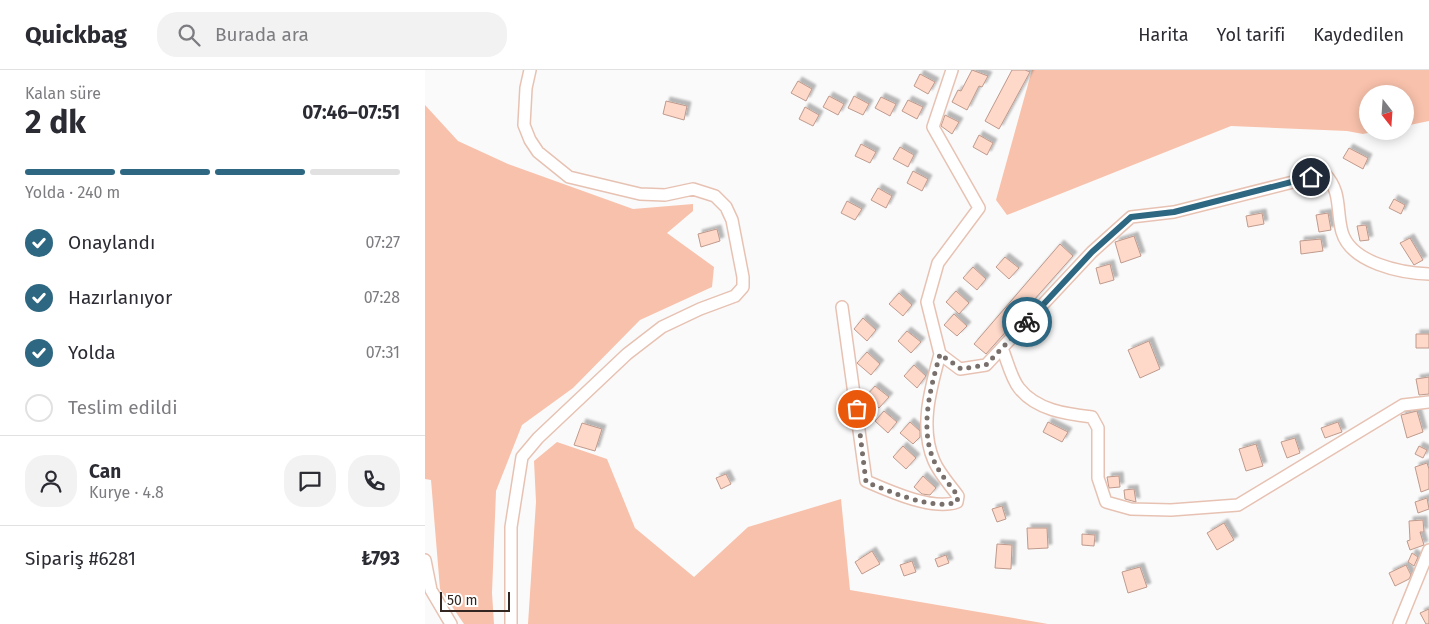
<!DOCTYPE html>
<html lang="tr">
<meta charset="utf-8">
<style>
body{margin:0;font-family:"Fira Sans",sans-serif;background:#f2f2f3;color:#2b2b33;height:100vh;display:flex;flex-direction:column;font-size:19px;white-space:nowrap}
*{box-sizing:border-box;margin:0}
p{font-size:16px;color:#7c7c81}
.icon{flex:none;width:28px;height:28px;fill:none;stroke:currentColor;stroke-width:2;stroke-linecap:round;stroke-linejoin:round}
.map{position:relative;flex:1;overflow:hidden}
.panel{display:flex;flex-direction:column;background:#fff;width:425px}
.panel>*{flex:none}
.needle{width:32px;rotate:163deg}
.tools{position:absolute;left:934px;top:15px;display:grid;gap:10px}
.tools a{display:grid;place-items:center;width:55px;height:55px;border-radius:50%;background:#fff;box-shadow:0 2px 12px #0003;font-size:25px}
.scale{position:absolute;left:15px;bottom:12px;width:70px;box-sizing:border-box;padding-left:5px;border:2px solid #342620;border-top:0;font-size:14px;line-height:18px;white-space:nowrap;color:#342620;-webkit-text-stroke:4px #fff;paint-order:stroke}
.pin{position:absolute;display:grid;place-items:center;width:42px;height:42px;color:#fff;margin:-21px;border:2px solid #fff;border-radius:50%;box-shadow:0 1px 5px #0007}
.courier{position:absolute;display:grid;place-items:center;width:50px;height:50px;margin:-25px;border:4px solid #2e6781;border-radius:50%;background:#fff;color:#222;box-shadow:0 1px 6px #0007}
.head em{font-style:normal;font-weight:700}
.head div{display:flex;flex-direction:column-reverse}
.head{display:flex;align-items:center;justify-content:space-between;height:85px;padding:0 25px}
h1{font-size:32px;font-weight:700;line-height:38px}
.bar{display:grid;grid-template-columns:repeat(4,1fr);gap:8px 5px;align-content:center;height:60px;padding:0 25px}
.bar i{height:6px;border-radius:4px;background:#e1e1e2}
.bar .active{background:#2e6781}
.bar p{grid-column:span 4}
.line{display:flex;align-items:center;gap:12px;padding:0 25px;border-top:1px solid #e1e1e2}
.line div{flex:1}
.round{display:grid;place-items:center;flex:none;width:52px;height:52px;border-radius:20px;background:#f2f2f3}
ol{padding:0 25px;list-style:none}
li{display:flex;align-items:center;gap:15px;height:55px}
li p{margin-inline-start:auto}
li .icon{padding:5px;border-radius:50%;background:#2e6781;color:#fff;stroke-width:4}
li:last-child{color:#7c7c81}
li i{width:28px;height:28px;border:2px solid #e1e1e2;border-radius:50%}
header{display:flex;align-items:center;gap:30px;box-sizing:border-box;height:70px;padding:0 25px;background:#fff;border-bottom:1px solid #e1e1e2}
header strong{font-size:24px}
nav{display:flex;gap:28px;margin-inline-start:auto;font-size:18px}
.search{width:350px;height:45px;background:#f2f2f3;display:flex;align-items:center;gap:12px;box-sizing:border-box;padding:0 18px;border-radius:20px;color:#7c7c81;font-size:19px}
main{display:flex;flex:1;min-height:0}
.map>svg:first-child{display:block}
</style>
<header>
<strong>Quickbag</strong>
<div class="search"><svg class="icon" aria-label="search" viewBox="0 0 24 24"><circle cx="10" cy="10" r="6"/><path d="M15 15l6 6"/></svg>Burada ara</div>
<nav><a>Harita</a><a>Yol tarifi</a><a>Kaydedilen</a></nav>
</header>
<main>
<section class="panel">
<div class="head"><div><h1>2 dk</h1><p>Kalan süre</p></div><em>07:46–07:51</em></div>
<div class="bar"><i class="active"></i><i class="active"></i><i class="active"></i><i></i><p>Yolda · 240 m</p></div>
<ol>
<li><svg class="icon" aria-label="check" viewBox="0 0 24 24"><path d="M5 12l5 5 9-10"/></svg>Onaylandı<p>07:27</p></li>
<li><svg class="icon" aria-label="check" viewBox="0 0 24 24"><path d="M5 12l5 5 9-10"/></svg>Hazırlanıyor<p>07:28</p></li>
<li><svg class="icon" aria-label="check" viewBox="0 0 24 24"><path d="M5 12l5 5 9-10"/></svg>Yolda<p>07:31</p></li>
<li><i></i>Teslim edildi</li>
</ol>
<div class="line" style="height:90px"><a class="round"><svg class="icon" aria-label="person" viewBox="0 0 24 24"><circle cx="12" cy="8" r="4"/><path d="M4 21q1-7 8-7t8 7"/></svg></a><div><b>Can</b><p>Kurye · 4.8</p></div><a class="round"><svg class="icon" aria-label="chat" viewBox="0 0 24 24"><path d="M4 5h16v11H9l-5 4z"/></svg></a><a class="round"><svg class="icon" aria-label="phone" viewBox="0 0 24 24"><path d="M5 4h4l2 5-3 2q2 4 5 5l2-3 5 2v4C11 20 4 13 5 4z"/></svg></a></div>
<div class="line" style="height:65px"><div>Sipariş #6281</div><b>₺793</b></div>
</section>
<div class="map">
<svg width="1004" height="554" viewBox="0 0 1004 554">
<defs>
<filter id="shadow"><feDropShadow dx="4" dy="-4" stdDeviation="1" flood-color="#0004"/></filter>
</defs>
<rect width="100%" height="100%" fill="#fafafa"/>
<path fill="#f8c1ab" d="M 607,0 L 1004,0 L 1004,51 L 980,56 L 980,24 L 942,24 L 942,61 L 952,61 L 938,64 L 922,61 L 806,56 L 582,145 L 571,130 Z
M 0,35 L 33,71 L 83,94 L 208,139 L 268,134 L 268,141 L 242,163 L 289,197 L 287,217 L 215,250 L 148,318 L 97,355 L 71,421 L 67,523 L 69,554 L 39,554 L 15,519 L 6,410 L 0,409 Z
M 132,372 L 182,389 L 210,458 L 269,507 L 323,457 L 416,429 L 425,520 L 623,554 L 103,554 L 111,432 L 109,391 Z"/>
<path fill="#fed8c9" stroke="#be9a8c" filter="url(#shadow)" d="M 547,0 L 563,6 L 557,17 L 554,16 L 542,40 L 527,32 L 533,20 L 536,21 Z
M 587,0 L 600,0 L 605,2 L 574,59 L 560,51 Z
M 495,4 L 510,12 L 503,24 L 489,16 Z
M 373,11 L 387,19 L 381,31 L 366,23 Z
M 404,26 L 419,34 L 413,45 L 398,37 Z
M 429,26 L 444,34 L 438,45 L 423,38 Z
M 456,27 L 471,34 L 465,46 L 450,38 Z
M 483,30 L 498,37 L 492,49 L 477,41 Z
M 241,31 L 262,36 L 259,50 L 238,44 Z
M 380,37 L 394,45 L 388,56 L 374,49 Z
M 520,45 L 534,52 L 527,64 L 516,56 Z
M 554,65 L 568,73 L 562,85 L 548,77 Z
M 436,74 L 451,82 L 445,93 L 430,86 Z
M 475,77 L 489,85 L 483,97 L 468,89 Z
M 924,78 L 943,88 L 938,99 L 918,88 Z
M 488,101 L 503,109 L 497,121 L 482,113 Z
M 453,118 L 467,126 L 461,138 L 446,130 Z
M 969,129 L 980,135 L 976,144 L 964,138 Z
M 422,131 L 437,139 L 430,150 L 416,143 Z
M 837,143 L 839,154 L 823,157 L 821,146 Z
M 903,143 L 906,160 L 894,162 L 891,145 Z
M 941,155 L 944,170 L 935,171 L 932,156 Z
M 292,159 L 295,171 L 276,177 L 273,164 Z
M 709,166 L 716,186 L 696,193 L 690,172 Z
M 985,168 L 998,190 L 989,195 L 975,173 Z
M 896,169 L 898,181 L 876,184 L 875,171 Z
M 635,174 L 648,186 L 561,284 L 549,274 Z
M 580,187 L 594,198 L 584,209 L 571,197 Z
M 685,194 L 689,210 L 675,214 L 671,198 Z
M 548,197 L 561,209 L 552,220 L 538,208 Z
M 531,221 L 544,233 L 534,244 L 521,232 Z
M 474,223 L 487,235 L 478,246 L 464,234 Z
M 529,244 L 542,256 L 532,266 L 519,255 Z
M 438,248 L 451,260 L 442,271 L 429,259 Z
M 482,261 L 496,272 L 486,283 L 473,271 Z
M 991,264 L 1004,264 L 1004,278 L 991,278 Z
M 724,271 L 735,299 L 715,308 L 703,280 Z
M 442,282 L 455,294 L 446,305 L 432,293 Z
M 489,295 L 501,306 L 492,318 L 479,306 Z
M 1004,307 L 1004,324 L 994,325 L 991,309 Z
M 450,316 L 464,327 L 454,338 L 441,326 Z
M 459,341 L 472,352 L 463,363 L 450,351 Z
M 992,341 L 998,362 L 982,368 L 976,345 Z
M 485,352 L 495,361 L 495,367 L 488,374 L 475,363 Z
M 623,352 L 643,362 L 637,372 L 618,362 Z
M 913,352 L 917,362 L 900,368 L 896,358 Z
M 157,353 L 177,359 L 170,381 L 149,375 Z
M 870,368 L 875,383 L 862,388 L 856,372 Z
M 831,374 L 838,396 L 821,401 L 814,379 Z
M 478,376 L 491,388 L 481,399 L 468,387 Z
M 994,376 L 1002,380 L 998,388 L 990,384 Z
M 1002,393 L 1004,399 L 1004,419 L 996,422 L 990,397 Z
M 301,404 L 306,414 L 296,419 L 291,408 Z
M 498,406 L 511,418 L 505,425 L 497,424 L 489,417 Z
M 694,406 L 695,417 L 684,418 L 682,407 Z
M 709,419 L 711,432 L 700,429 L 699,420 Z
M 1002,428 L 1004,439 L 993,443 L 990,432 Z
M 577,436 L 581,449 L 572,452 L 567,439 Z
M 998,450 L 999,462 L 995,462 L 999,475 L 985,480 L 982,471 L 985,470 L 984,451 Z
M 799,453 L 809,470 L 792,480 L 782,463 Z
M 602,458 L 622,458 L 623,478 L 603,479 Z
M 657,464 L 670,465 L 669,476 L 657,475 Z
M 572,474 L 587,475 L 586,499 L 570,498 Z
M 447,481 L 455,494 L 437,504 L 430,492 Z
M 987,483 L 993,487 L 989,496 L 983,492 Z
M 521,485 L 524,493 L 513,497 L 510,489 Z
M 487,491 L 491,502 L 479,506 L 475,495 Z
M 981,495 L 986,505 L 984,509 L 970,516 L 964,503 Z
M 715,497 L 722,517 L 703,523 L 697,502 Z
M 1004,539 L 1004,554 L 1001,554 L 995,543 Z"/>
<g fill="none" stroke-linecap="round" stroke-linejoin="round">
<g stroke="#e7c2b3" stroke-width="14">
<path id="minor" d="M 527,0 L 508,57 L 554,138 L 513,193 L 502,232 L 515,284 L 535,299 L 561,295 L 667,182 L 706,147 L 749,142 L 900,104 C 917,122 911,140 917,162 C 926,193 976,203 1004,204
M 417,237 L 441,411 C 464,421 508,441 532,432 L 533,426 C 525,415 514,403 509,391 C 494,357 506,317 515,284
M 577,278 C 582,290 586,308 594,318 C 611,340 641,344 667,347 L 673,358 L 673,408 L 681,432 L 706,439 L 746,440 L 813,435 L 978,335 L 1004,332
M 0,490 L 6,520 L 26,554
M 86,554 L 86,457 L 97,387 L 113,368 L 202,284 L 237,257 L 275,239 L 310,226 L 318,217 L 318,207 L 307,150 L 301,137 L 290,126 L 268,119 L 240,125 L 215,124 L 144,107 L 113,82 L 105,70 L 99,55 L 101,18 L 105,0
M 974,554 L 1004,480"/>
</g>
<use href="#minor" stroke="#fff" stroke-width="11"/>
</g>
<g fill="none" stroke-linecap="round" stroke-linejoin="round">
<path stroke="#79706c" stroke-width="5" stroke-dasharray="0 9" d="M 432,339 L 441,412 C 464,421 508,441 532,432 L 533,426 C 525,415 514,403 509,391 C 494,357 506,317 515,284 L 536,299 L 561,295 L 602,252"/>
<path stroke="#2e6781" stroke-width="6" d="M 602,252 L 667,182 L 706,147 L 749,142 L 886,107"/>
</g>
</svg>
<div class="tools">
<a><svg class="needle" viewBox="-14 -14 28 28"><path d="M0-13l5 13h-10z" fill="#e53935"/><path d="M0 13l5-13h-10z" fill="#7c7c81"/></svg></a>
</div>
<div class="scale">50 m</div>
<div class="pin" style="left:432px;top:339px;background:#ea580c"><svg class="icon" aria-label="bag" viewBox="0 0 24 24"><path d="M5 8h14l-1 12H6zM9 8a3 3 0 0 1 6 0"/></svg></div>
<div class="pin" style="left:886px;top:107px;background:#1f2937"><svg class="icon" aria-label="home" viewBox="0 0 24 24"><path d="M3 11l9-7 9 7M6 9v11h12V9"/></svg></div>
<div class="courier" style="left:602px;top:252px"><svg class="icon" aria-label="bike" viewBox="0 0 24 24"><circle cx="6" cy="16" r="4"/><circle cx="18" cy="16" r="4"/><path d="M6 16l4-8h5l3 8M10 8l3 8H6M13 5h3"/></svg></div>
</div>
</main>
